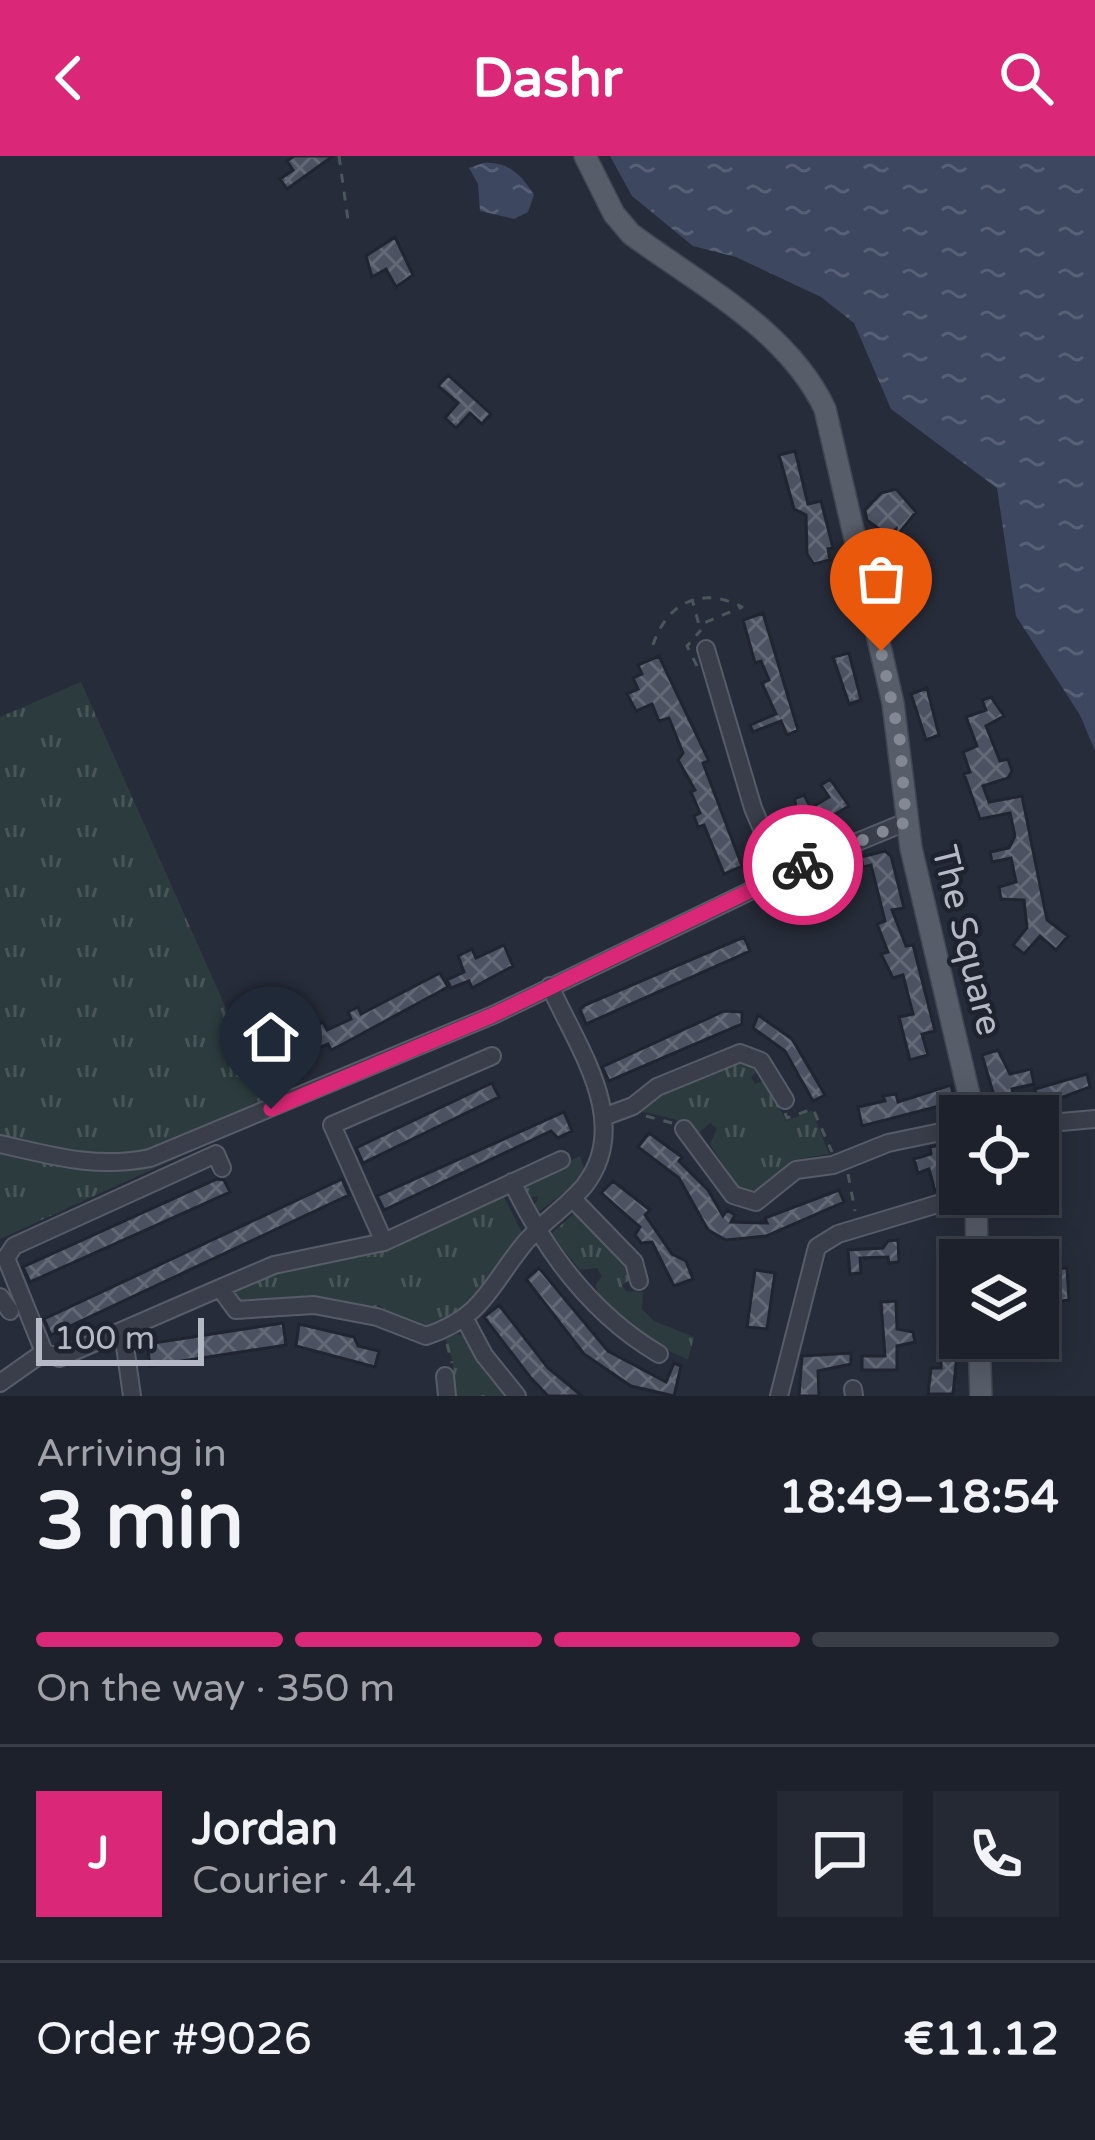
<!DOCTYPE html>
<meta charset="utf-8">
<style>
body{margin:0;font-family:"Varela Round",sans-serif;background:#252933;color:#f1f3f6;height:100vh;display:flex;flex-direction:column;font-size:45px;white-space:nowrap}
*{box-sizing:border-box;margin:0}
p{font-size:39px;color:#a0a3a9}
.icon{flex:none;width:66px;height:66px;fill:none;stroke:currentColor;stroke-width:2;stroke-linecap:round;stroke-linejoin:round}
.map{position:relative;height:1240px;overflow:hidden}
.sheet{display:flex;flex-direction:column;background:#1c212b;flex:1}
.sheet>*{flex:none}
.fabs{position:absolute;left:939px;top:939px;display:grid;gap:24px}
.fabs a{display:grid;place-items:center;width:120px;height:120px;border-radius:0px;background:#1c212b;box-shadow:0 6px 30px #0003,0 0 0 3px #3a3e47;font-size:60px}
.scale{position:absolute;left:36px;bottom:30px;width:168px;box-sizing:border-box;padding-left:12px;border:6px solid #b5b9c5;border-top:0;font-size:33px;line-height:42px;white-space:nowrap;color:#b5b9c5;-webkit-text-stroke:9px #1e232f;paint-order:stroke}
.pin{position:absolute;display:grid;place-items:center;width:102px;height:102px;color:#fff;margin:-123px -51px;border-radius:50% 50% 50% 0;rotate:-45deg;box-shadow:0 0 12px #0007}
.pin .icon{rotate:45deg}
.courier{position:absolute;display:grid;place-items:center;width:120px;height:120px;margin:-60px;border:9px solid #db2777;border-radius:50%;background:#fff;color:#222;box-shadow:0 3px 15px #0007}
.overview em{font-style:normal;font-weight:700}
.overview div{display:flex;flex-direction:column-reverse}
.overview{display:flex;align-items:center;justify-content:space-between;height:204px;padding:0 36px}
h1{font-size:78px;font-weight:700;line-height:90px}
.bar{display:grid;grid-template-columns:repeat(4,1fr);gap:18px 12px;align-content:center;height:144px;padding:0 36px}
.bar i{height:15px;border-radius:9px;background:#3a3e47}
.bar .on{background:#db2777}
.bar p{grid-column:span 4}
.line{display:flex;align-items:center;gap:30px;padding:0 36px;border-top:3px solid #3a3e47}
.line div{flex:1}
.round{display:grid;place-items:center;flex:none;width:126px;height:126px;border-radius:0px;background:#252933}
header{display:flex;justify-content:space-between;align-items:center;height:156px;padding:0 36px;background:#db2777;color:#fff;font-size:54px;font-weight:700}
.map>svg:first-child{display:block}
</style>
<header><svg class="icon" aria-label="back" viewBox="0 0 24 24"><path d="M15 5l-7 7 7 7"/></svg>Dashr<svg class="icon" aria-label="search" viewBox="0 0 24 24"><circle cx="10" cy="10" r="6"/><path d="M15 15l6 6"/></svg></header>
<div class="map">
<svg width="1095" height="1240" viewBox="0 0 1095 1240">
<defs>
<pattern id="grass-tufts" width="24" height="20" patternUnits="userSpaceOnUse" patternTransform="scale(3)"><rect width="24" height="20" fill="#2c3c3e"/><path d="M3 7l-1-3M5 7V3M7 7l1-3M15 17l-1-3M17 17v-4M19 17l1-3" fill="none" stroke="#485658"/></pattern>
<pattern id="water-ripples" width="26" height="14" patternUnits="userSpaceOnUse" patternTransform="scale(3)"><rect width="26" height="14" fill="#3d4860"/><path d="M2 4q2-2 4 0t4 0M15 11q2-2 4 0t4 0" fill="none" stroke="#576075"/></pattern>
<pattern id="building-cross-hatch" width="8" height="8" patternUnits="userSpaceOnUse" patternTransform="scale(3)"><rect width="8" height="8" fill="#4c5262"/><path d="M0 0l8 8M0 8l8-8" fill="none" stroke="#646977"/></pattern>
</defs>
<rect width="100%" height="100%" fill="#262c39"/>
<path fill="url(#grass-tufts)" d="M 81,526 L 273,958 L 0,1083 L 0,561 Z
M 750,901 L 757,914 L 751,922 L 755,928 L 765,924 L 786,965 L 812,955 L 829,998 L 792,1004 L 758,1034 L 748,1035 L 738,1031 L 710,988 L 717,973 L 710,967 L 699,977 L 674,963 L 635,954 L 648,942 Z
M 580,1000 L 586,1019 L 536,1058 L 532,1055 L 539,1040 L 526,1042 L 522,1028 Z
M 503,1039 L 523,1079 L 473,1149 L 429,1175 L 409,1162 L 404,1168 L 379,1149 L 374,1154 L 245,1149 L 233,1133 L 267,1117 L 375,1098 Z
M 578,1054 L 624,1099 L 631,1123 L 622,1129 L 626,1135 L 643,1136 L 642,1153 L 654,1165 L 694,1181 L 688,1203 C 660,1192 599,1161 596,1128 L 602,1120 L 597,1112 L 580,1114 L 551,1078 Z
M 457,1178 L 466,1180 L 510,1240 L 453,1240 L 453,1205 L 445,1183 Z"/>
<path fill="url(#water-ripples)" d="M 610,0 L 1095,0 L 1095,595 L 1080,559 L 1016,460 L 997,332 L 891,253 L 854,167 L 821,141 L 736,101 L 693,90 L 632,40 Z
M 483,7 C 508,5 522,19 534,39 L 528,56 L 514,63 L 480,55 L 478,28 L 469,12 Z"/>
<path fill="url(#building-cross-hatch)" stroke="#202531" stroke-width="3" d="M 294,0 L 333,0 L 287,33 L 280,23 L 293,14 L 287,5 Z
M 395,81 L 413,119 L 396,131 L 386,113 L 372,121 L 366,100 Z
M 448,219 L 491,258 L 482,268 L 470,257 L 456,272 L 445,262 L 458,247 L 438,230 Z
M 795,295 L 808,348 L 821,345 L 833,392 L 828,393 L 830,404 L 814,408 L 807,398 L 806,359 L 794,353 L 779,299 Z
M 896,333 L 916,356 L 896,381 L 896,373 L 877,390 L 870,383 L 879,373 L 867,364 L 865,354 L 881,337 Z
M 915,395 L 917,416 L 908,417 L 912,439 L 885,445 L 882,434 L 897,431 L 897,397 Z
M 763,457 L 798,574 L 787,579 L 781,565 L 753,576 L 750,569 L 776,558 L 762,527 L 769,524 L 761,505 L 755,507 L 743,464 Z
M 849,497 L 861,544 L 849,548 L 833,501 Z
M 659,500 L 709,605 L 703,607 L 742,710 L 724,718 L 704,669 L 698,671 L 694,660 L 700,657 L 691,636 L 695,634 L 678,604 L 683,597 L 669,562 L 659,565 L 652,548 L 636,555 L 627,538 L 638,533 L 633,522 L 642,518 L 638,509 Z
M 927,532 L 939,579 L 926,584 L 911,538 Z
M 991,541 L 1004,560 L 986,570 L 1000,605 L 1008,603 L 1012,615 L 1008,622 L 983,630 L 989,646 L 1022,640 L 1047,764 L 1068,780 L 1056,794 L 1040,780 L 1024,798 L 1013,789 L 1027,772 L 1024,744 L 1001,743 L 999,731 L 1016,726 L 1011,702 L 992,706 L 990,696 L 1009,692 L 1015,680 L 1010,657 L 980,663 L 964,618 L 970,616 L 963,596 L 977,590 L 966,561 L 986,554 L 982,544 Z
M 830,623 L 849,650 L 798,680 L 795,643 L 804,639 L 811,652 L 829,641 L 821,629 Z
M 885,695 L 891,700 L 904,752 L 892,754 L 906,790 L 913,789 L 935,875 L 922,878 L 928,899 L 910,904 L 899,861 L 913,858 L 903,819 L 893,822 L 881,798 L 888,796 L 877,768 L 885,765 L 871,709 L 863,711 L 861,701 Z
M 744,781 L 750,795 L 586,868 L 580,853 L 585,849 Z
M 504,789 L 513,810 L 472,832 L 469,825 L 451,832 L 447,824 L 464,816 L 458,800 L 472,793 L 476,802 Z
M 440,817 L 448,831 L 343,888 L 331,894 L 328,888 L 300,900 L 305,910 L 286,918 L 276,889 L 310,880 L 307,874 L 323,866 L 327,874 L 351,863 L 348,856 L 358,851 L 361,858 Z
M 724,855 L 742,856 L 742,868 L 609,925 L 602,911 Z
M 758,859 L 792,883 L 825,939 L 813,945 L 785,895 L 753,872 Z
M 998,894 L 1010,918 L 1031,913 L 1034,928 L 1012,933 L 1013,938 L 1006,940 L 1009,955 L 999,957 L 982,899 Z
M 1087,918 L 1090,931 L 1039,950 L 1035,933 Z
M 492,927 L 499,941 L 363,1007 L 356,992 Z
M 951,929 L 955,946 L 862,970 L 858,951 L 885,945 L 883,940 L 896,938 L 898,946 Z
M 564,956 L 572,975 L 558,982 L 551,975 L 384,1054 L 377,1040 Z
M 649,977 L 682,1001 L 679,1005 L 708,1034 L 723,1060 L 727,1054 L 735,1059 L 731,1066 L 767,1067 L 765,1062 L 839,1034 L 844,1046 L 766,1080 L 726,1084 L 708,1074 L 679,1022 L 638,991 Z
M 960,985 L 960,999 L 943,1001 L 940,1008 L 947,1032 L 935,1035 L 929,1013 L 918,1017 L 914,1003 L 931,998 L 930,991 Z
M 217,1023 L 224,1024 L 230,1036 L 30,1126 L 23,1111 Z
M 342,1023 L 349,1039 L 51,1179 L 44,1163 Z
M 613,1025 L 650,1054 L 645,1059 L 672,1098 L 686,1105 L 693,1123 L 674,1130 L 652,1086 L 641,1087 L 635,1079 L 640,1071 L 601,1037 Z
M 898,1084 L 899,1106 L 889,1107 L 888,1101 L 860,1102 L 861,1117 L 850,1118 L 848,1094 L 883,1092 L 888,1085 Z
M 539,1112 L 608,1195 L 666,1226 L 674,1207 L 681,1210 L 674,1240 L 631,1230 L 584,1198 L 526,1123 Z
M 1067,1112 L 1069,1144 L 1060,1145 L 1060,1152 L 1043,1152 L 1038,1135 L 1052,1135 L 1051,1113 Z
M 755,1114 L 775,1117 L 767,1173 L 747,1171 Z
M 896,1145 L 897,1173 L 913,1176 L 915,1186 L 897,1190 L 897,1214 L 862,1214 L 862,1200 L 885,1200 L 881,1146 Z
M 499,1149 L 548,1212 L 582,1240 L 548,1240 L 530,1221 L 484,1161 Z
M 283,1167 L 286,1189 L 150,1210 L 147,1188 Z
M 299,1168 L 354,1181 L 358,1190 L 379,1195 L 375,1211 L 296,1190 Z
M 941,1189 L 958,1189 L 953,1238 L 928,1238 L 931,1212 L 941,1212 Z
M 851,1197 L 851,1208 L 818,1215 L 819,1240 L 799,1240 L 802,1200 Z"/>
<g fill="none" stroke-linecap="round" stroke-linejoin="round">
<g stroke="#575c68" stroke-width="20">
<path id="minor" d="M 706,493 L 753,652 L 782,720
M 550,830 C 577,891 633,966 585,1029 C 567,1051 542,1066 524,1088 C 489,1131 483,1161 426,1180 L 377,1161 L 314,1149 L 236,1154 L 220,1132 L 274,1109 L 384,1086 L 561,1004
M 606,960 L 633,950 L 657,931 L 740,897 L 761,905 L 785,944
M 1038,968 L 1095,963
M 684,973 L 733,1039 L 756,1046 L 796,1014 L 833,1009 L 888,987 L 960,972
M 0,988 C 54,1000 95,1013 150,1002 L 493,859 L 823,700 L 906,666
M 512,1026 C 545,1095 593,1159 659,1198
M 573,1043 L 634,1106 L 639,1125
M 384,1086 L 332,969 L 492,900
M 0,1141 L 10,1155
M 466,1165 L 484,1199 L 517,1240
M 123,1176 L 132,1240
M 44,1196 L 6,1102 L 14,1090 L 216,998 L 222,1012
M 44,1196 L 59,1202 L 220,1132
M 445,1220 L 447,1240
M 0,1227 L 44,1196
M 853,1233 L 854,1240
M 779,1240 L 817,1091 L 838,1078 L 971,1038"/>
</g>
<g stroke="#424753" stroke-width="24">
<path id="major" d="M 585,0 L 614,58 L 631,78 C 700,129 788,174 825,253 L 893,547 L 911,692 L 974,960
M 976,1038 L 977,1104
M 979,1182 L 981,1240"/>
</g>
<path stroke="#49575b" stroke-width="3" stroke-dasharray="9 9" stroke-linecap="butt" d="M 339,0 L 348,64
M 653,489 C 667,446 702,430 742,451 L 699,469 L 692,443
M 697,510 L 687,490 L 701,474
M 755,695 L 761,715
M 785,957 L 787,962 L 813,953 L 832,996
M 646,960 L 672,967
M 848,1018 L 855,1055
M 447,1188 L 452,1207"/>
<use href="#minor" stroke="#393e4a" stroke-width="16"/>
<use href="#major" stroke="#575d69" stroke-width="21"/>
</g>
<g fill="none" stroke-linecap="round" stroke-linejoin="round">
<path stroke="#838894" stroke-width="12" stroke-dasharray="0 21.6" d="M 803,709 L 906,666 L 900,585 L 881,495"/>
<path stroke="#db2777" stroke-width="15" d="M 271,953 L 493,859 L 803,709"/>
</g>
<g text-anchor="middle" stroke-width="9" stroke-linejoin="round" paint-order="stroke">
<g font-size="36" fill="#b5b9c5" stroke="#1e232f">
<text transform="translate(968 784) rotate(76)" y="13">The Square</text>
</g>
</g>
</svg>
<div class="fabs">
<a><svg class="icon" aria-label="locate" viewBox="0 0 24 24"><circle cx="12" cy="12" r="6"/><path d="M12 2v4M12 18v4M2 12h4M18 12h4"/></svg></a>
<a><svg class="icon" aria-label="layers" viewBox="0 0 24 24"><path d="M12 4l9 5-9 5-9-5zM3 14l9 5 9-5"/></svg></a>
</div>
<div class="scale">100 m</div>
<div class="pin" style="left:881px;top:495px;background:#ea580c"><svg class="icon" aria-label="bag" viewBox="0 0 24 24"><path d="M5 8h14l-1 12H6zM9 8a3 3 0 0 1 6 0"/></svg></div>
<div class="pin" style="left:271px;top:953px;background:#1f2937"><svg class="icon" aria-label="home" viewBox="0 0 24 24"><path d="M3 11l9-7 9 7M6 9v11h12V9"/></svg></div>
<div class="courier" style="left:803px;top:709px"><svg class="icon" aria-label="bike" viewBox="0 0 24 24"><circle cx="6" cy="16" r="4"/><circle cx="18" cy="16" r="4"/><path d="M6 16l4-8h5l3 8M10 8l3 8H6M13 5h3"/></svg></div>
</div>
<section class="sheet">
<div class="overview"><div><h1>3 min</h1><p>Arriving in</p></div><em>18:49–18:54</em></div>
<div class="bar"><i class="on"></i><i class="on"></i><i class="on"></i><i></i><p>On the way · 350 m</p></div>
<div class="line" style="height:216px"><b class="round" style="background:#db2777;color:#fff">J</b><div><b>Jordan</b><p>Courier · 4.4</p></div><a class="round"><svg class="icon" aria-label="chat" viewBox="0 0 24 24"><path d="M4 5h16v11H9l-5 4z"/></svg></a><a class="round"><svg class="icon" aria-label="phone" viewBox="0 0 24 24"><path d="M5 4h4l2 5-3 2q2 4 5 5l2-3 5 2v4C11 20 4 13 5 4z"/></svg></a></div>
<div class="line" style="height:156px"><div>Order #9026</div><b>€11.12</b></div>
</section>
